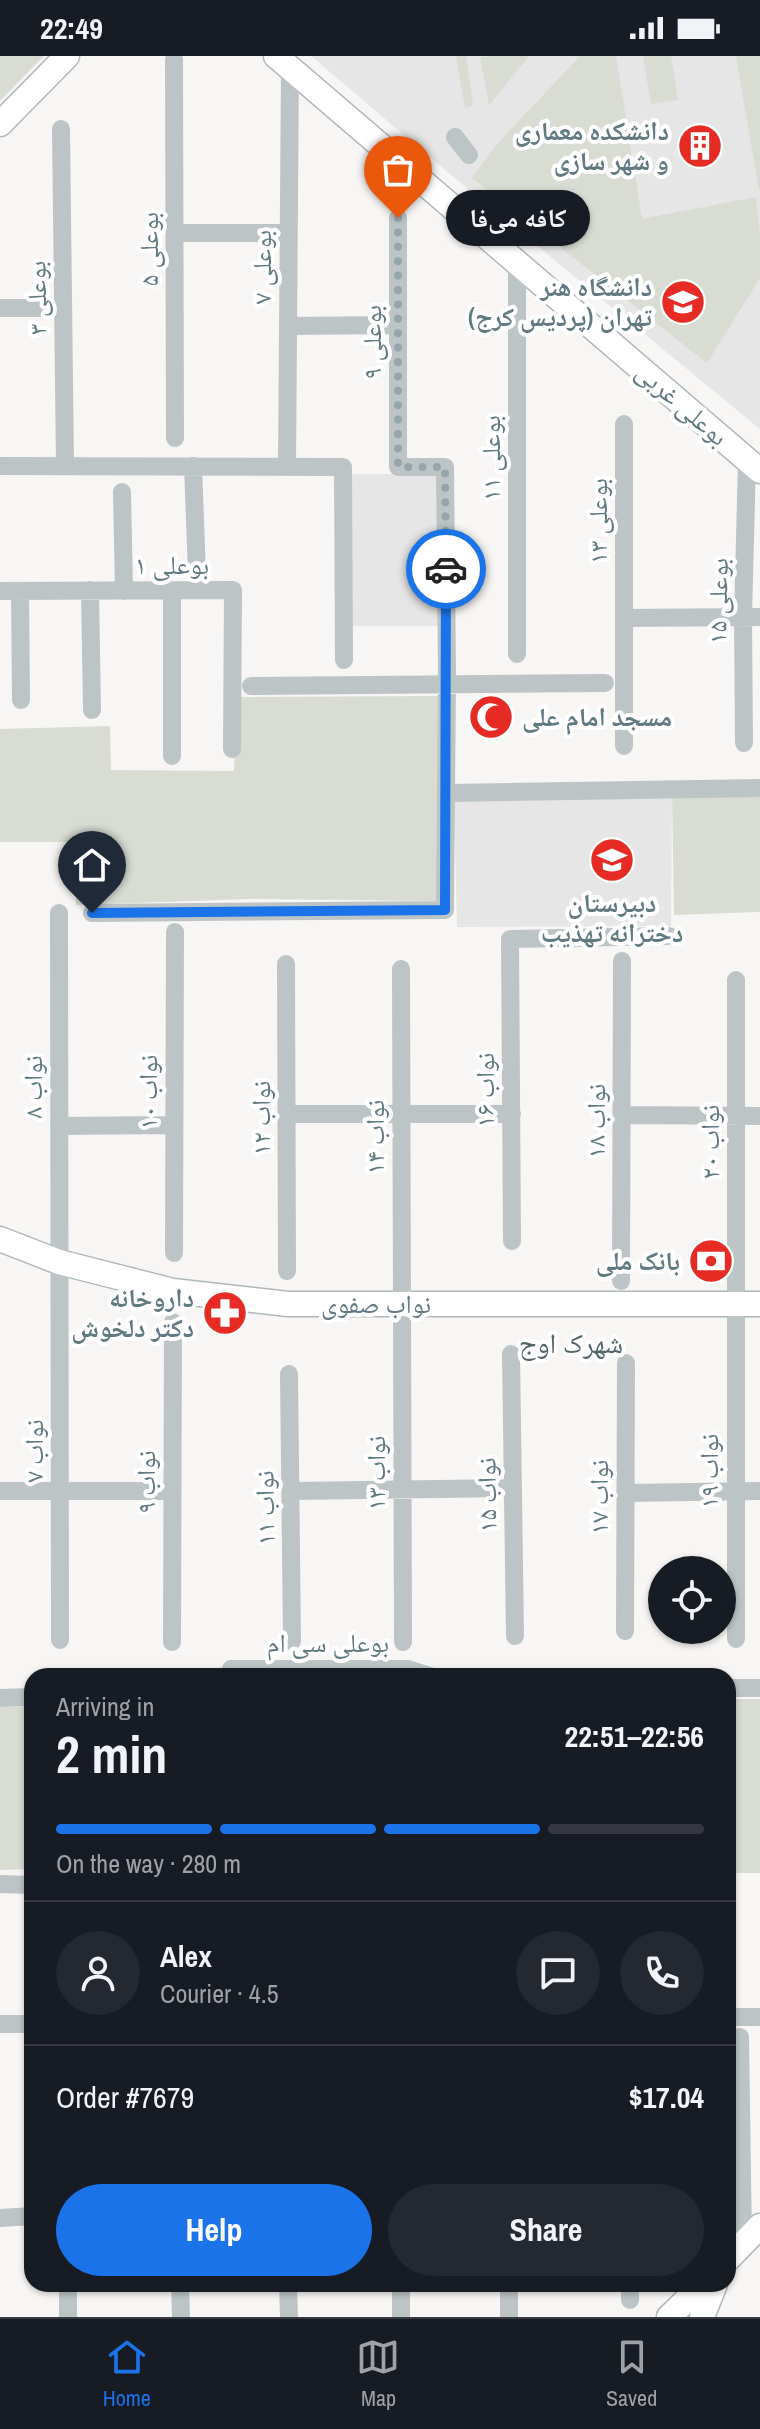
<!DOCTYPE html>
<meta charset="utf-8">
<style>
body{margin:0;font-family:"Archivo Narrow","Noto Naskh Arabic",sans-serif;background:#242831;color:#f1f3f6;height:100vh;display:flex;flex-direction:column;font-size:30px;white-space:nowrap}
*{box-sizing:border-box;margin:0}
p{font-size:26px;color:#9ea1a6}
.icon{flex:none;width:44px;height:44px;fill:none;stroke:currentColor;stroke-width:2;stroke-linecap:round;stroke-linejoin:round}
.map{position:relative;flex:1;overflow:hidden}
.panel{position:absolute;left:24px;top:1612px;width:712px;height:624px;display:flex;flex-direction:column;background:#171b24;border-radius:24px;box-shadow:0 2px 6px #0004}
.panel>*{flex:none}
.tools{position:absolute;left:648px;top:1500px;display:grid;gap:16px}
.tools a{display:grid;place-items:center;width:88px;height:88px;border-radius:50%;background:#171b24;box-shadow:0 2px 6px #0004;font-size:40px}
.pin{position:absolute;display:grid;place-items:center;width:68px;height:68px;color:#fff;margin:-82px -34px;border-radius:50% 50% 50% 0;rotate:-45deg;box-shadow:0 0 8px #0007}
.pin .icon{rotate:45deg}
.courier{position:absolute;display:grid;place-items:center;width:80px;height:80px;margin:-40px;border:6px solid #1a73e8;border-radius:50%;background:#fff;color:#222;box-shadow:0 2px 10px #0007}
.bubble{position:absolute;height:56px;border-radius:28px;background:#171b24;box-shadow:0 2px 6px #0004;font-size:26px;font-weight:800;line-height:56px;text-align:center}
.summary em{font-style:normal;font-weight:800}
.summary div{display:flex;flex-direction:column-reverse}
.summary{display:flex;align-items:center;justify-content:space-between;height:136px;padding:0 32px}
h1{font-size:52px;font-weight:800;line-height:60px}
.bar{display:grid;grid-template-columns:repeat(4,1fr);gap:12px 8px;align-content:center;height:96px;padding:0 32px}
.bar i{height:10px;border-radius:6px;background:#363941}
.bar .selected{background:#1a73e8}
.bar p{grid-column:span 4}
.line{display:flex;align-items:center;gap:20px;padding:0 32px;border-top:2px solid #363941}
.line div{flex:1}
.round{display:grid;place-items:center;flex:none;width:84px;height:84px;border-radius:42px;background:#242831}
.cta{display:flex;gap:16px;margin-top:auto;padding:16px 32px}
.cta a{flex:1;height:92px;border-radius:48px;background:#1a73e8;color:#fff;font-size:32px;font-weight:800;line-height:92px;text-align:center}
.cta a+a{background:#242831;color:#f1f3f6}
.status{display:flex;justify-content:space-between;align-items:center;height:56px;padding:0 40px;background:#171b24;direction:ltr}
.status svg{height:22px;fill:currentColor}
.dock{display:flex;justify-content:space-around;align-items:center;height:112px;border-top:2px solid #363941;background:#171b24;font-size:22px;color:#9ea1a6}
.dock a{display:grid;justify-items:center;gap:4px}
.dock .selected{color:#1a73e8}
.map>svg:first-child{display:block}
</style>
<div class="status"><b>22:49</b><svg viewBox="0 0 49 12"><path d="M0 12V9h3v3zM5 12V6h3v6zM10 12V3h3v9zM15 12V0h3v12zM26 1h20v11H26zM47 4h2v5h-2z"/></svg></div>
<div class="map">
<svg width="760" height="2261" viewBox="0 0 760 2261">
<rect width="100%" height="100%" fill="#f7f6f4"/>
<path fill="#e5e6e5" d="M 311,0 L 760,0 L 760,373 L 451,119 Z
M 350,418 L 439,418 L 440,570 L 351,570 Z
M 672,738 L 671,870 L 457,871 L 454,739 Z"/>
<path fill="#d8dcd3" d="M 0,0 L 44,0 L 0,45 Z
M 456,0 L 466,0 L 473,49 L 465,52 Z
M 496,0 L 529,0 L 489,49 L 480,1 Z
M 580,0 L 616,0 L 642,163 L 756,141 L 760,178 L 760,222 L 707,307 L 472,122 L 497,88 Z
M 643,0 L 671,0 L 678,44 L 651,48 Z
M 736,0 L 760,0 L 760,135 L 758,129 Z
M 438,640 L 437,845 L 249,843 L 76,849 L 75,786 L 0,786 L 0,673 L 110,670 L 111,714 L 234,715 L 238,641 Z
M 672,738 L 760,738 L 760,856 L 674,859 Z
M 728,1643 L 760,1643 L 760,1817 L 728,1817 Z
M 0,1651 L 32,1651 L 32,1813 L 0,1814 Z"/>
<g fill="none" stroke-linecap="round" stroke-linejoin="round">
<g stroke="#afb8bb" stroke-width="27">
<path id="secondary" d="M 276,0 L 760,415
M 0,68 L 67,0
M 0,1183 L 59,1206 L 173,1235 L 288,1248 L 760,1248
M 728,2203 L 760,2170
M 669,2261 L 703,2228
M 702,2261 L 715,2228"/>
</g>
<path stroke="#bdc4c6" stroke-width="18" d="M 174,4 L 175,382
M 61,73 L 65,410
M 455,81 L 469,99
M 175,177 L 288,177
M 517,207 L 517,598
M 0,252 L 63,252
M 288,270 L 398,269
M 0,410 L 343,411 L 344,604
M 193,410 L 197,518
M 287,411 L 290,12
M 122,436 L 124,535
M 90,534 L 92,654
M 0,535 L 233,534 L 232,693
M 20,535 L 21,644
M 172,535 L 172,700
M 624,562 L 760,561
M 251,630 L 605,627
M 744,687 L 743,561 L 747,404
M 624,690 L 624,368
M 447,737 L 760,732
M 59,857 L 60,1584
M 92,857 L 445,854 L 447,617 L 445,411 L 398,411 L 398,162
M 286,908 L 287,1215
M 401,913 L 403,1586
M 287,1058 L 512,1058
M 622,1059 L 760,1060
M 59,1070 L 174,1069
M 512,1185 L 510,883 L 669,880
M 174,1197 L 175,876
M 621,1225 L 622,905
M 511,1298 L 515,1580
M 289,1318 L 292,1585
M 0,1435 L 172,1435
M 291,1435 L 513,1432
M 625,1437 L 760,1435
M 625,1575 L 626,1307
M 736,1583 L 736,924
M 172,1586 L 173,1266
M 230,1620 L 231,1613 L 408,1613 L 430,1620
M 728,1632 L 760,1632
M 0,1642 L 32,1641
M 0,1828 L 32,1829
M 728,1961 L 760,1961
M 0,1968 L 32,1968
M 740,1981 L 743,2187
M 0,2162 L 32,2160
M 180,2228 L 181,2261
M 288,2228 L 289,2261
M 401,2228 L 401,2261
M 509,2228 L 509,2261
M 630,2228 L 630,2244
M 68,2261 L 68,2228"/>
<use href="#secondary" stroke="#fff" stroke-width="24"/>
</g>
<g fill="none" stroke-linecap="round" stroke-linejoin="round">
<path stroke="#96a5a9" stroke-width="8" stroke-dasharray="0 14.4" d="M 398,162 L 398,411 L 445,411 L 446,513"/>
<path stroke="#1a73e8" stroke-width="10" d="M 92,857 L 445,854 L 446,513"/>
</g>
<defs>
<g id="building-disc" transform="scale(2.3)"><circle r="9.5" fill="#e62b24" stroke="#fff"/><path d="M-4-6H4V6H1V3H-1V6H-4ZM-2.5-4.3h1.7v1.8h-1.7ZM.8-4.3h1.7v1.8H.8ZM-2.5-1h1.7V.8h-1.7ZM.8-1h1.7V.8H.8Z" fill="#fff"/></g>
<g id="university-disc" transform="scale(2.3)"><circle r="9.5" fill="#e62b24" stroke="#fff"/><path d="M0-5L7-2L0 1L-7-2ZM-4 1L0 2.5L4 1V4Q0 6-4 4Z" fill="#fff"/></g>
<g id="mosque-disc" transform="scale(2.3)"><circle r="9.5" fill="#e62b24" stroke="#fff"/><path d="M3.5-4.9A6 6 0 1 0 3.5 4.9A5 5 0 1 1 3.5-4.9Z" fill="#fff"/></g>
<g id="school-disc" transform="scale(2.3)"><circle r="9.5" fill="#e62b24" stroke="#fff"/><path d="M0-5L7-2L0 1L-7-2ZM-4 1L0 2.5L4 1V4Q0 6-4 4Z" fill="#fff"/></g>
<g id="bank-disc" transform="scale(2.3)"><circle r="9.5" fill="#e62b24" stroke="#fff"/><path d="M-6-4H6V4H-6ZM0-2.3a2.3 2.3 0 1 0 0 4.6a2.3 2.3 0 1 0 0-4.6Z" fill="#fff"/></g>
<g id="pharmacy-disc" transform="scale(2.3)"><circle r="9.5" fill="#e62b24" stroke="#fff"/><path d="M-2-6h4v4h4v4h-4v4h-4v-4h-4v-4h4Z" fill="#fff"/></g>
</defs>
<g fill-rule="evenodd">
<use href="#building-disc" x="700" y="90"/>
<use href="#university-disc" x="683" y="246"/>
<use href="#mosque-disc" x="491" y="661"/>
<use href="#school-disc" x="612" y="804"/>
<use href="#bank-disc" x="711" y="1205"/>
<use href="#pharmacy-disc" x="225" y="1257"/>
</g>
<g text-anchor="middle" stroke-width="8" stroke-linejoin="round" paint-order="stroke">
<g font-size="26" font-weight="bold" fill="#617980" stroke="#fff" text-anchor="end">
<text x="669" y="84">دانشکده معماری<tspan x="669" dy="30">و شهر سازی</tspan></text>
<text x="652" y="240">دانشگاه هنر<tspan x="652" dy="30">تهران (پردیس کرج)</tspan></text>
<text x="522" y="670" text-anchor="start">مسجد امام علی</text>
<text x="612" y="856" text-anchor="middle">دبیرستان<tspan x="612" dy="30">دخترانه تهذیب</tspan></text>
<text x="680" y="1214">بانک ملی</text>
<text x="194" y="1251">داروخانه<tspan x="194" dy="30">دکتر دلخوش</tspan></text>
</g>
<g font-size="26" fill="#617980" stroke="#fff">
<text transform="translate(149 193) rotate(-90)" y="9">بوعلی ۵</text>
<text transform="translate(262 211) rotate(-90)" y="9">بوعلی ۷</text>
<text transform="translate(37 242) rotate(-91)" y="9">بوعلی ۳</text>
<text transform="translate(372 286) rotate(-90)" y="9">بوعلی ۹</text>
<text transform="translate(682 348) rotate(41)" y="9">بوعلی غربی</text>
<text transform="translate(491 402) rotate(-90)" y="9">بوعلی ۱۱</text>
<text transform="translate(598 465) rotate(-90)" y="9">بوعلی ۱۳</text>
<text x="172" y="518">بوعلی ۱</text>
<text transform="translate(718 545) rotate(-89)" y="9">بوعلی ۱۵</text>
<text transform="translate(33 1031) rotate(-90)" y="9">نواب ۸</text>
<text transform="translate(485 1034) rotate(-90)" y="9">نواب ۱۶</text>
<text transform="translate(148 1036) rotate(-90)" y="9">نواب ۱۰</text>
<text transform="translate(261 1062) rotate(-90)" y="9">نواب ۱۲</text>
<text transform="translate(596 1065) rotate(-90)" y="9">نواب ۱۸</text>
<text transform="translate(375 1081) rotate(-90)" y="9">نواب ۱۴</text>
<text transform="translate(710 1086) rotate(-90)" y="9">نواب ۲۰</text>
<text x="376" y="1257">نواب صفوی</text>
<text transform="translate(34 1395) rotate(-90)" y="9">نواب ۷</text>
<text transform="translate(709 1415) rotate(-90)" y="9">نواب ۱۹</text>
<text transform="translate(376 1417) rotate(-90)" y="9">نواب ۱۳</text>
<text transform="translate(146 1426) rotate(-90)" y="9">نواب ۹</text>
<text transform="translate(487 1439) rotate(-91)" y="9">نواب ۱۵</text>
<text transform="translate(599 1441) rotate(-90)" y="9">نواب ۱۷</text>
<text transform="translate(265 1452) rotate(-91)" y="9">نواب ۱۱</text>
<text x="328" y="1596">بوعلی سی ام</text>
</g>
<g font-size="28" fill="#53656a" stroke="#fff">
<text x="571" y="1297">شهرک اوج</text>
</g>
</g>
</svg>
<div class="tools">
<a><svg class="icon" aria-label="locate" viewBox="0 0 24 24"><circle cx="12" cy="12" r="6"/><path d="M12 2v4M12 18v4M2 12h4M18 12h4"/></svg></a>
</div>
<div class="pin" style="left:398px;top:162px;background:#ea580c"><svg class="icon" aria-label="bag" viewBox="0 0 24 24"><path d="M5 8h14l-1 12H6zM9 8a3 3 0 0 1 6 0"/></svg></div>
<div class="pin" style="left:92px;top:857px;background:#1f2937"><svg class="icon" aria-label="home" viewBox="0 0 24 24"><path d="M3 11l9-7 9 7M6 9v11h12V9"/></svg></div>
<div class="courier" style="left:446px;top:513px"><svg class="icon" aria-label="car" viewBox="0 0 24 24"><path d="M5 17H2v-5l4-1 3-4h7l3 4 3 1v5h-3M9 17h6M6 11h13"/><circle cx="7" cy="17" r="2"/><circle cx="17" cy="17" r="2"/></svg></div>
<div class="bubble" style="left:446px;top:134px;width:144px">کافه می‌فا</div>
<section class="panel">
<div class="summary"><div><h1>2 min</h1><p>Arriving in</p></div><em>22:51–22:56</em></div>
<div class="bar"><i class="selected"></i><i class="selected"></i><i class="selected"></i><i></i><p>On the way · 280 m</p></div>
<div class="line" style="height:144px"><a class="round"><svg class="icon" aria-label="person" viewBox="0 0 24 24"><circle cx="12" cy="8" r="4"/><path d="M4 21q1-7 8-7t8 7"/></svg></a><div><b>Alex</b><p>Courier · 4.5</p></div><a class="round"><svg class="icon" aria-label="chat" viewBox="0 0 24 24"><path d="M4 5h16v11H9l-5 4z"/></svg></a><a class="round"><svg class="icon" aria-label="phone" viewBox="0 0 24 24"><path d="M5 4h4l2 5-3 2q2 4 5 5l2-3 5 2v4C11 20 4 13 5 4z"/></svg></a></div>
<div class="line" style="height:104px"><div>Order #7679</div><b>$17.04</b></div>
<div class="cta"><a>Help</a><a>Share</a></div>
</section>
</div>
<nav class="dock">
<a class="selected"><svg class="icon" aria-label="home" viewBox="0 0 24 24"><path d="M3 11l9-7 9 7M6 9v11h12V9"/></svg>Home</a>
<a><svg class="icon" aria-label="map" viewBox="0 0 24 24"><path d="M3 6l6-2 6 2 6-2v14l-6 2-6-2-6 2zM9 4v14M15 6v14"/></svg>Map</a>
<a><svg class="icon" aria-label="saved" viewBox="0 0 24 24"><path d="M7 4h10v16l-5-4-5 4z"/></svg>Saved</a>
</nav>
